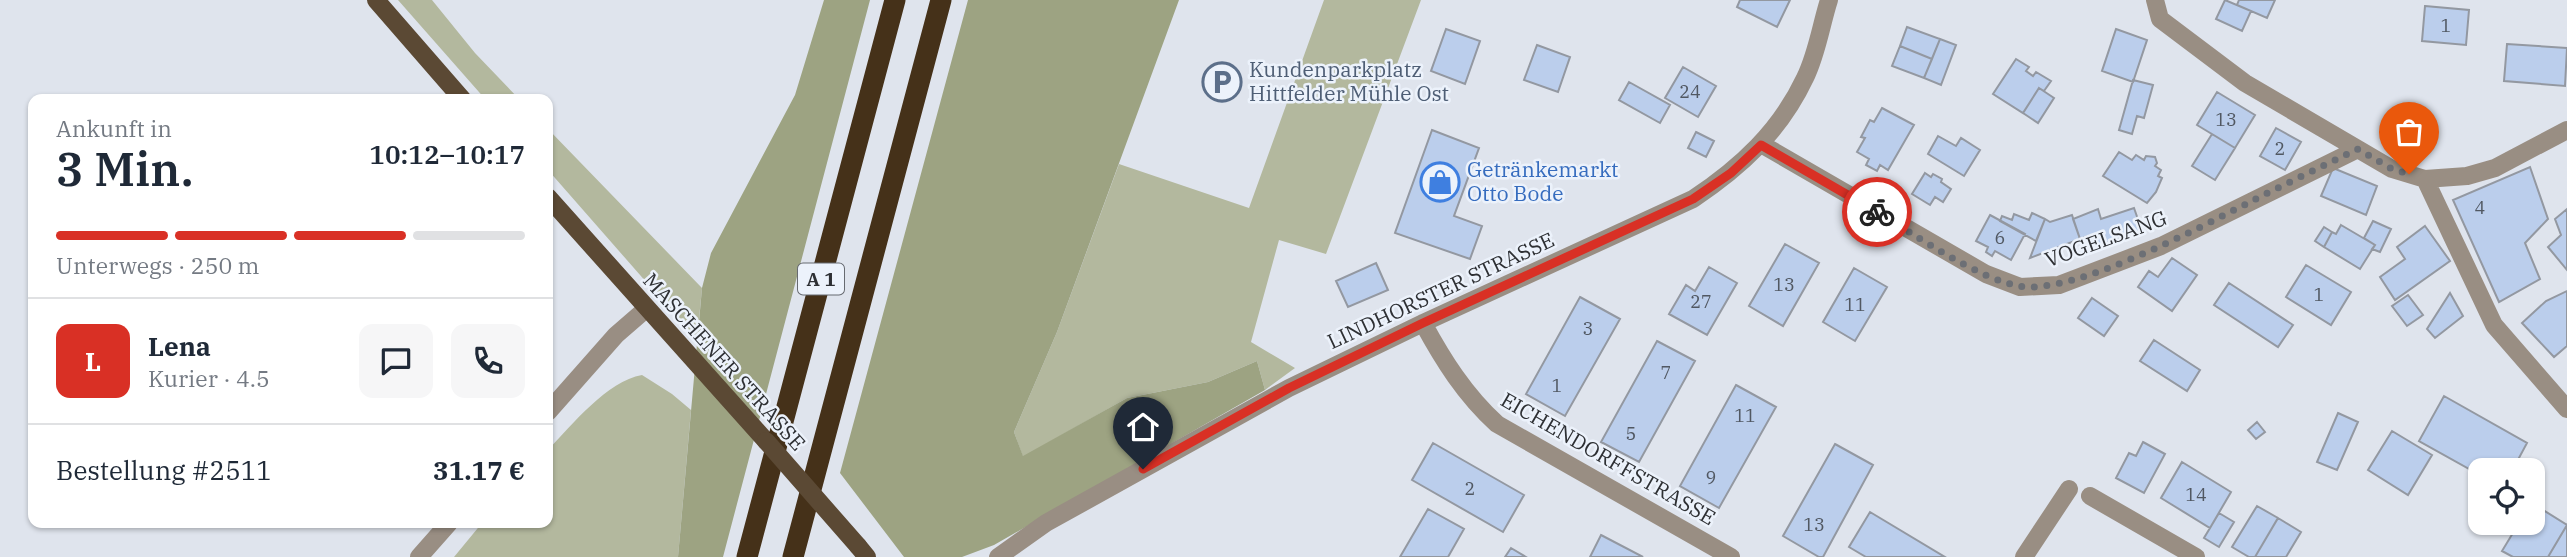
<!DOCTYPE html>
<html lang="de">
<meta charset="utf-8">
<style>
body{margin:0;font-family:"IBM Plex Serif",serif;background:#f6f6f7;color:#1f2937;height:100vh;display:flex;flex-direction:column;font-size:26px;white-space:nowrap}
*{box-sizing:border-box;margin:0}
p{font-size:23px;color:#747a83}
.icon{flex:none;width:38px;height:38px;fill:none;stroke:currentColor;stroke-width:2;stroke-linecap:round;stroke-linejoin:round}
.map{position:relative;flex:1;overflow:hidden}
.details{position:absolute;left:28px;top:94px;width:525px;height:434px;display:flex;flex-direction:column;background:#fff;border-radius:14px;box-shadow:0 2px 5px #0004}
.details>*{flex:none}
.fabs{position:absolute;left:2468px;top:458px;display:grid;gap:14px}
.fabs a{display:grid;place-items:center;width:77px;height:77px;border-radius:14px;background:#fff;box-shadow:0 2px 5px #0004;font-size:35px}
.pin{position:absolute;display:grid;place-items:center;width:60px;height:60px;color:#fff;margin:-72px -30px;border-radius:50% 50% 50% 0;rotate:-45deg;box-shadow:0 0 7px #0007}
.pin .icon{rotate:45deg}
.courier{position:absolute;display:grid;place-items:center;width:70px;height:70px;margin:-35px;border:5px solid #d93025;border-radius:50%;background:#fff;color:#222;box-shadow:0 2px 9px #0007}
.head em{font-style:normal;font-weight:600}
.head div{display:flex;flex-direction:column-reverse}
.head{display:flex;align-items:center;justify-content:space-between;height:119px;padding:0 28px}
h1{font-size:46px;font-weight:600;line-height:52px}
.bar{display:grid;grid-template-columns:repeat(4,1fr);gap:10px 7px;align-content:center;height:84px;padding:0 28px}
.bar i{height:9px;border-radius:5px;background:#e0e1e3}
.bar .current{background:#d93025}
.bar p{grid-column:span 4}
.line{display:flex;align-items:center;gap:18px;padding:0 28px;border-top:2px solid #e0e1e3}
.line div{flex:1}
.round{display:grid;place-items:center;flex:none;width:74px;height:74px;border-radius:14px;background:#f6f6f7}
.map>svg:first-child{display:block}
</style>
<div class="map">
<svg width="2567" height="557" viewBox="0 0 2567 557">
<rect width="100%" height="100%" fill="#dfe4ed"/>
<path fill="#b3b89e" d="M 398,0 L 432,0 L 475,53 L 520,100 L 486,100 Z
M 1324,0 L 1421,0 L 1326,254 L 1279,240 L 1251,342 L 1295,368 L 1265,390 L 1257,361 L 1208,382 L 1127,398 L 1023,457 L 1014,432 L 1057,332 L 1119,164 L 1249,208 Z
M 548,129 L 702,288 L 697,340 L 548,170 Z
M 642,375 L 672,394 L 691,410 L 678,557 L 454,557 L 482,523 L 548,523 L 548,450 C 572,425 607,381 642,375 Z"/>
<path fill="#9da382" d="M 824,0 L 870,0 L 723,557 L 678,557 L 702,288 L 711,253 L 795,95 Z
M 968,0 L 1179,0 L 1057,332 L 1014,432 L 1023,456 L 1127,398 L 1208,382 L 1257,361 L 1265,390 L 994,545 L 962,557 L 904,557 L 840,473 Z"/>
<path fill="#bbceec" stroke="#9398a1" stroke-width="2" d="M 1740,0 L 1790,0 L 1777,27 L 1737,7 Z
M 2225,0 L 2251,11 L 2242,31 L 2216,19 Z
M 2239,0 L 2275,0 L 2267,18 L 2237,5 Z
M 2425,6 L 2469,10 L 2466,45 L 2422,41 Z
M 1907,27 L 1940,39 L 1932,59 L 1900,46 Z
M 1446,29 L 1480,41 L 1465,84 L 1431,71 Z
M 2116,29 L 2147,40 L 2133,82 L 2102,71 Z
M 1940,39 L 1956,45 L 1941,85 L 1924,78 Z
M 2507,44 L 2567,48 L 2565,86 L 2504,81 Z
M 1537,45 L 1570,57 L 1558,92 L 1524,80 Z
M 1900,46 L 1932,59 L 1924,78 L 1892,66 Z
M 2016,59 L 2029,67 L 2026,71 L 2033,76 L 2036,72 L 2051,81 L 2044,91 L 2039,88 L 2023,113 L 1993,94 Z
M 1683,67 L 1716,86 L 1698,117 L 1665,98 Z
M 2133,80 L 2153,85 L 2144,118 L 2137,116 L 2132,134 L 2119,130 Z
M 1629,82 L 1670,105 L 1660,123 L 1619,100 Z
M 2039,88 L 2054,98 L 2038,123 L 2023,113 Z
M 2217,92 L 2255,115 L 2235,148 L 2197,125 Z
M 1882,108 L 1914,125 L 1888,170 L 1880,165 L 1877,171 L 1866,165 L 1869,159 L 1857,152 L 1865,138 L 1861,137 L 1870,120 L 1874,122 Z
M 2276,128 L 2301,142 L 2285,170 L 2260,156 Z
M 1432,130 L 1479,148 L 1454,216 L 1482,226 L 1470,259 L 1395,233 Z
M 1696,132 L 1714,141 L 1706,157 L 1688,148 Z
M 2212,134 L 2235,148 L 2215,180 L 2192,166 Z
M 1938,136 L 1956,146 L 1961,138 L 1980,150 L 1964,176 L 1928,154 Z
M 2119,152 L 2132,160 L 2136,155 L 2144,160 L 2146,156 L 2155,157 L 2157,163 L 2155,166 L 2161,170 L 2158,176 L 2162,178 L 2156,192 L 2147,203 L 2103,176 Z
M 2530,167 L 2548,219 L 2525,243 L 2540,279 L 2499,302 L 2453,200 Z
M 2333,168 L 2377,186 L 2366,215 L 2321,196 Z
M 1925,173 L 1931,177 L 1933,174 L 1942,179 L 1941,182 L 1951,189 L 1943,202 L 1935,197 L 1930,205 L 1912,194 Z
M 2134,208 L 2142,231 L 2092,248 L 2088,236 L 2080,239 L 2073,219 L 2098,209 L 2101,219 Z
M 2567,209 L 2567,270 L 2548,247 L 2561,235 L 2555,219 Z
M 2032,213 L 2045,219 L 2036,241 L 2000,221 L 2002,216 L 2012,220 L 2014,214 L 2029,220 Z
M 1990,215 L 2025,234 L 2011,260 L 1995,251 L 1992,256 L 1986,252 L 1988,247 L 1976,241 Z
M 2072,215 L 2080,239 L 2030,258 L 2045,219 L 2050,222 Z
M 2373,221 L 2391,229 L 2380,252 L 2372,249 L 2375,245 L 2364,238 Z
M 2341,225 L 2375,245 L 2360,269 L 2324,247 L 2332,232 L 2336,234 Z
M 2425,226 L 2450,261 L 2395,300 L 2380,277 L 2405,259 L 2397,247 Z
M 2324,227 L 2332,232 L 2324,247 L 2315,241 Z
M 1785,244 L 1819,263 L 1783,326 L 1749,306 Z
M 2172,258 L 2197,275 L 2172,311 L 2138,287 L 2149,271 L 2158,277 Z
M 1376,263 L 1388,290 L 1348,307 L 1336,281 Z
M 2306,265 L 2351,292 L 2331,325 L 2286,297 Z
M 1709,267 L 1737,283 L 1707,335 L 1669,314 L 1686,285 L 1695,291 Z
M 1854,268 L 1887,287 L 1855,341 L 1823,322 Z
M 2229,283 L 2293,325 L 2278,347 L 2214,305 Z
M 2567,291 L 2567,346 L 2554,357 L 2522,323 L 2546,301 Z
M 2450,293 L 2463,316 L 2435,338 L 2427,329 Z
M 2408,295 L 2423,315 L 2407,326 L 2392,306 Z
M 1580,297 L 1620,319 L 1565,416 L 1526,394 Z
M 2092,298 L 2118,316 L 2104,336 L 2078,318 Z
M 2154,340 L 2200,370 L 2187,391 L 2140,361 Z
M 1657,341 L 1695,361 L 1639,462 L 1601,442 Z
M 1736,385 L 1776,407 L 1719,508 L 1680,486 Z
M 2444,396 L 2527,443 L 2512,471 L 2480,471 L 2480,475 L 2419,441 Z
M 2338,413 L 2358,422 L 2337,470 L 2317,462 Z
M 2257,422 L 2265,432 L 2256,439 L 2248,430 Z
M 2392,431 L 2432,455 L 2408,495 L 2368,470 Z
M 2143,442 L 2165,454 L 2144,493 L 2116,478 L 2129,453 L 2136,456 Z
M 1433,443 L 1524,495 L 1503,532 L 1412,480 Z
M 1835,444 L 1873,465 L 1823,557 L 1819,557 L 1783,536 Z
M 2182,462 L 2231,492 L 2210,528 L 2161,498 Z
M 2532,503 L 2567,525 L 2548,557 L 2513,557 L 2502,551 L 2519,523 L 2532,523 Z
M 2257,506 L 2278,518 L 2255,557 L 2249,557 L 2232,547 Z
M 1428,509 L 1464,529 L 1448,557 L 1400,557 Z
M 1870,512 L 1945,557 L 1866,557 L 1849,547 Z
M 2219,513 L 2234,522 L 2219,547 L 2204,538 Z
M 2278,518 L 2301,532 L 2286,557 L 2255,557 Z
M 2567,525 L 2567,557 L 2548,557 Z
M 1601,535 L 1643,557 L 1590,557 Z
M 1511,548 L 1526,557 L 1505,557 Z"/>
<g fill="none" stroke-linecap="round" stroke-linejoin="round">
<path stroke="#998e83" stroke-width="18" d="M 2155,0 L 2160,19 L 2245,83 L 2392,169 L 2425,179 L 2467,176 L 2495,168 L 2567,130
M 1761,144 L 1986,274 L 2020,287 L 2059,285 L 2161,246 L 2358,149
M 2425,179 L 2494,325 L 2567,409
M 1423,323 C 1443,360 1465,395 1497,424 L 1731,557
M 548,412 L 616,335 L 646,309
M 2090,496 L 2196,557
M 419,557 L 449,523
M 998,557 L 1046,523 L 1289,388 L 1423,323 L 1693,199 C 1741,167 1780,131 1805,78 C 1817,54 1821,25 1829,0
M 2024,557 L 2069,489"/>
<path stroke="#5b4934" stroke-width="18" d="M 376,0 L 463,100
M 548,197 L 766,441
M 858,546 L 867,557"/>
<path stroke="#453119" stroke-width="21" d="M 747,557 L 895,0
M 793,557 L 941,0"/>
<path stroke="#5b4934" stroke-width="18" d="M 766,441 L 858,546"/>
</g>
<g fill="none" stroke-linecap="round" stroke-linejoin="round">
<path stroke="#6c6f75" stroke-width="7" stroke-dasharray="0 12.6" d="M 1877,212 C 1914,234 1978,279 2019,286 C 2072,296 2202,226 2252,201 C 2287,183 2323,166 2358,149 L 2392,169 L 2409,174"/>
<path stroke="#d93025" stroke-width="9" d="M 1143,469 L 1289,388 L 1423,323 L 1693,199 L 1731,173 L 1761,145 L 1877,212"/>
</g>
<defs>
<g id="parking-ring" transform="scale(2.0125)"><circle r="9.5" fill="#ecf2fb" stroke="#5c6f8a" stroke-width="1.5"/><path d="M-3.5-5.5H1a3.5 3.5 0 0 1 0 7H-1V5.5H-3.5ZM-1-3.4V-.6H.8a1.4 1.4 0 0 0 0-2.8Z" fill="#5c6f8a"/></g>
<g id="shop-ring" transform="scale(2.0125)"><circle r="9.5" fill="#ecf2fb" stroke="#3f7fe0" stroke-width="1.5"/><path d="M-5-2.5h2.3a2.7 3.5 0 0 1 5.4 0H5L5.5 6h-11ZM-1.5-2.5h3a1.5 2.3 0 0 0-3 0Z" fill="#3f7fe0"/></g>
</defs>
<g fill-rule="evenodd">
<use href="#parking-ring" x="1222" y="82"/>
<use href="#shop-ring" x="1440" y="182"/>
</g>
<g text-anchor="middle" stroke-width="5" stroke-linejoin="round" paint-order="stroke">
<g font-size="18" fill="#515862">
<text x="2446" y="32">1</text>
<text x="1690" y="98">24</text>
<text x="2226" y="126">13</text>
<text x="2280" y="155">2</text>
<text x="2480" y="214">4</text>
<text x="2000" y="244">6</text>
<text x="1784" y="291">13</text>
<text x="2319" y="301">1</text>
<text x="1701" y="308">27</text>
<text x="1855" y="311">11</text>
<text x="1588" y="335">3</text>
<text x="1666" y="379">7</text>
<text x="1557" y="392">1</text>
<text x="1745" y="422">11</text>
<text x="1631" y="440">5</text>
<text x="1711" y="484">9</text>
<text x="1470" y="495">2</text>
<text x="2196" y="501">14</text>
<text x="1814" y="531">13</text>
</g>
<rect fill="#ecf2fb" stroke="#676a70" stroke-width="2" x="798" y="263.5" width="46" height="31" rx="5"/>
<g font-size="19" font-weight="bold" fill="#2e3034">
<text x="821" y="286">A 1</text>
</g>
<g font-size="21" fill="#4e5e75" stroke="#ecf2fb" text-anchor="start">
<text x="1249" y="77">Kundenparkplatz<tspan x="1249" dy="24">Hittfelder Mühle Ost</tspan></text>
</g>
<g font-size="21" fill="#366cbe" stroke="#ecf2fb" text-anchor="start">
<text x="1467" y="177">Getränkemarkt<tspan x="1467" dy="24">Otto Bode</tspan></text>
</g>
<g font-size="21" fill="#2e3034" stroke="#ecf2fb">
<text transform="translate(2106 239) rotate(-20)" y="7">VOGELSANG</text>
<text transform="translate(1441 291) rotate(-25)" y="7">LINDHORSTER STRASSE</text>
<text transform="translate(724 362) rotate(48)" y="7">MASCHENER STRASSE</text>
<text transform="translate(1608 459) rotate(30)" y="7">EICHENDORFFSTRASSE</text>
</g>
</g>
</svg>
<div class="fabs">
<a><svg class="icon" aria-label="locate" viewBox="0 0 24 24"><circle cx="12" cy="12" r="6"/><path d="M12 2v4M12 18v4M2 12h4M18 12h4"/></svg></a>
</div>
<div class="pin" style="left:2409px;top:174px;background:#ea580c"><svg class="icon" aria-label="bag" viewBox="0 0 24 24"><path d="M5 8h14l-1 12H6zM9 8a3 3 0 0 1 6 0"/></svg></div>
<div class="pin" style="left:1143px;top:469px;background:#1f2937"><svg class="icon" aria-label="home" viewBox="0 0 24 24"><path d="M3 11l9-7 9 7M6 9v11h12V9"/></svg></div>
<div class="courier" style="left:1877px;top:212px"><svg class="icon" aria-label="bike" viewBox="0 0 24 24"><circle cx="6" cy="16" r="4"/><circle cx="18" cy="16" r="4"/><path d="M6 16l4-8h5l3 8M10 8l3 8H6M13 5h3"/></svg></div>
<section class="details">
<div class="head"><div><h1>3 Min.</h1><p>Ankunft in</p></div><em>10:12–10:17</em></div>
<div class="bar"><i class="current"></i><i class="current"></i><i class="current"></i><i></i><p>Unterwegs · 250 m</p></div>
<div class="line" style="height:126px"><b class="round" style="background:#d93025;color:#fff">L</b><div><b>Lena</b><p>Kurier · 4.5</p></div><a class="round"><svg class="icon" aria-label="chat" viewBox="0 0 24 24"><path d="M4 5h16v11H9l-5 4z"/></svg></a><a class="round"><svg class="icon" aria-label="phone" viewBox="0 0 24 24"><path d="M5 4h4l2 5-3 2q2 4 5 5l2-3 5 2v4C11 20 4 13 5 4z"/></svg></a></div>
<div class="line" style="height:91px"><div>Bestellung #2511</div><b>31.17 €</b></div>
</section>
</div>
